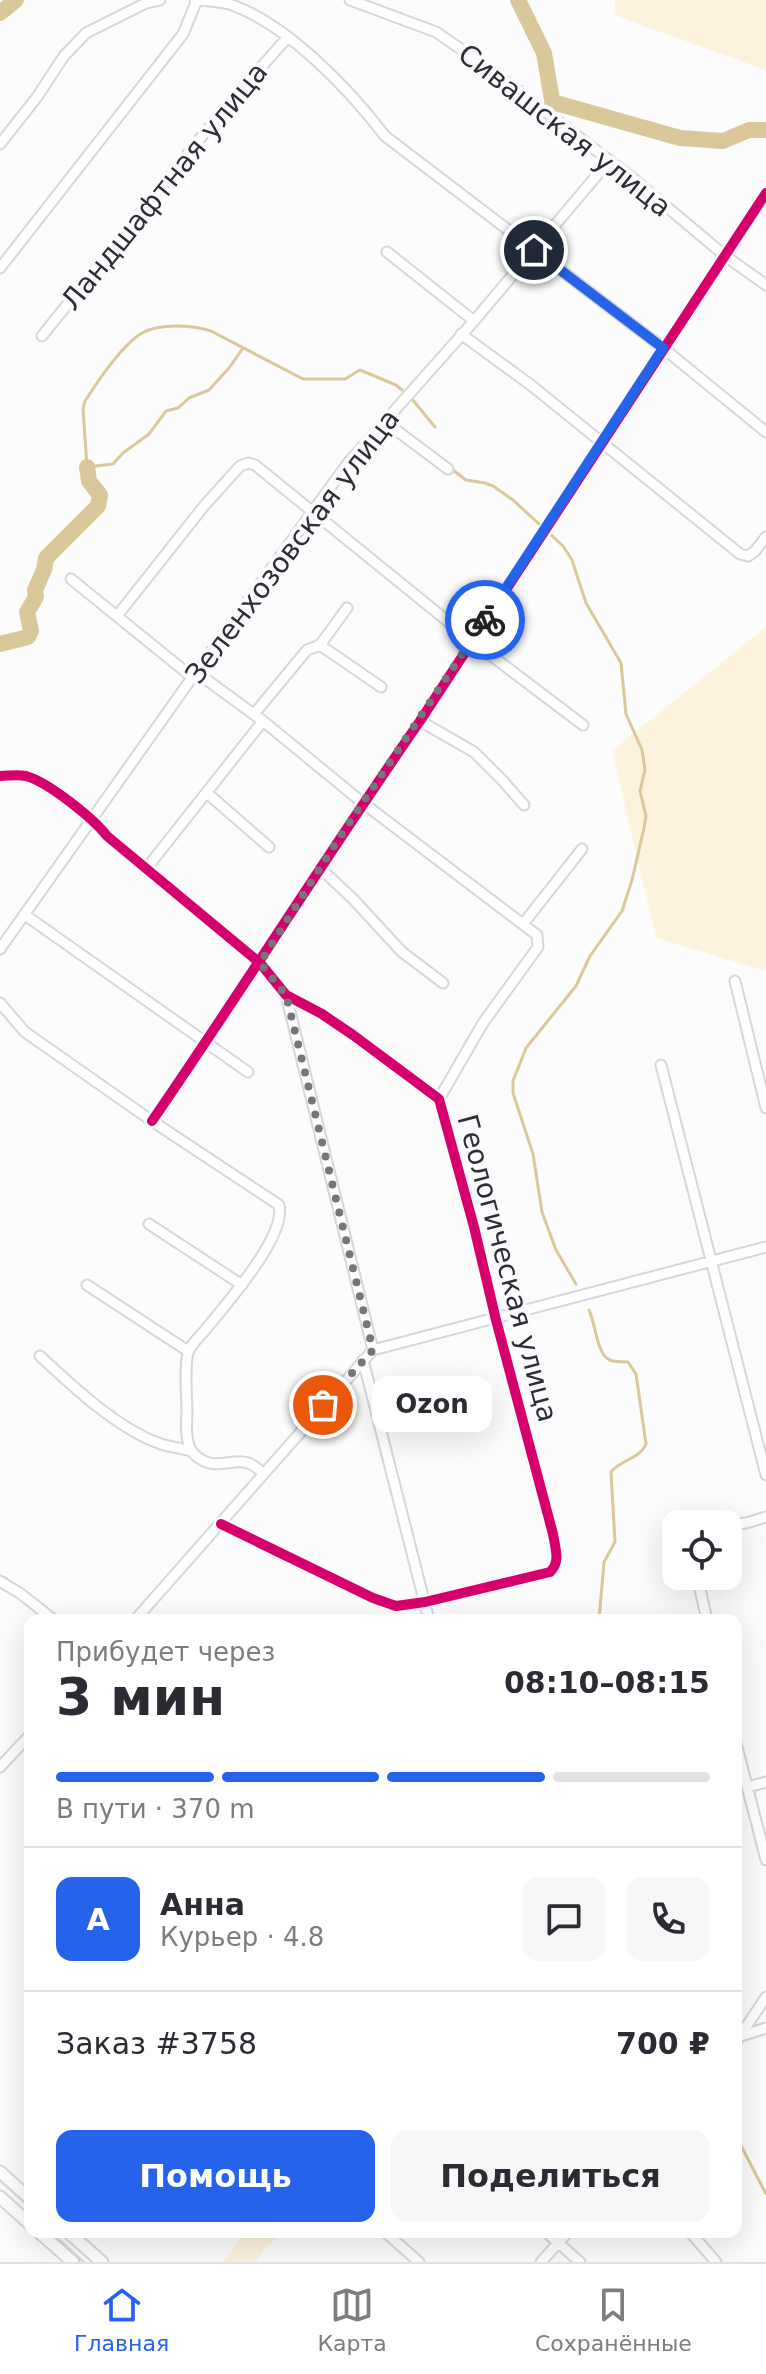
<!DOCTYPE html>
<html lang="ru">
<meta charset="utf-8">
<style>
body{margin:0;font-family:"DejaVu Sans",sans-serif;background:#f7f7f7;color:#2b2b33;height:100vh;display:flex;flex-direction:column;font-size:30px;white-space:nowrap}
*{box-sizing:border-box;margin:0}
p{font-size:26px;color:#7c7c81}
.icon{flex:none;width:44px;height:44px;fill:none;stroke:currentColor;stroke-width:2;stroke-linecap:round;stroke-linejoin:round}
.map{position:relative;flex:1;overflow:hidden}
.panel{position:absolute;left:24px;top:1614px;width:718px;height:624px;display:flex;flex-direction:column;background:#fff;border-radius:16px;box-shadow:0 8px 32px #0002}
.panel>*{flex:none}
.tools{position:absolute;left:662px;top:1510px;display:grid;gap:16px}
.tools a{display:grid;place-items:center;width:80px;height:80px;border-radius:16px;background:#fff;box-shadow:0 8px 32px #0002;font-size:40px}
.pin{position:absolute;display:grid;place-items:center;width:68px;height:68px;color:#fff;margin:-34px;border:4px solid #fff;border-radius:50%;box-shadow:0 2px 8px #0007}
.courier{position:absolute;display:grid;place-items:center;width:80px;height:80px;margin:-40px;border:6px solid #2563eb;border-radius:50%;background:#fff;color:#222;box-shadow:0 2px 10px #0007}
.bubble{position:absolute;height:56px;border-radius:16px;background:#fff;box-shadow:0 8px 32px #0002;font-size:26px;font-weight:700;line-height:56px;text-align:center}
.headline em{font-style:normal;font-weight:700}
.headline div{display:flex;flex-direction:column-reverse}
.headline{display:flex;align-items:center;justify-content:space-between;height:136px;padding:0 32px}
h1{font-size:52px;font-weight:700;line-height:60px}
.bar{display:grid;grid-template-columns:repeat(4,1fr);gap:12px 8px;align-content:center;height:96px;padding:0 32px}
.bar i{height:10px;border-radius:6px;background:#e1e1e2}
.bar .selected{background:#2563eb}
.bar p{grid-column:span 4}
.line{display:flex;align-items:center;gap:20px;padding:0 32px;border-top:2px solid #e1e1e2}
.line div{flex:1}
.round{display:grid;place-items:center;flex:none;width:84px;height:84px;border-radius:16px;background:#f7f7f7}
.primary-button{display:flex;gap:16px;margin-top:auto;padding:16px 32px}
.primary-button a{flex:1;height:92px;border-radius:16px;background:#2563eb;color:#fff;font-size:32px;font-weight:700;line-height:92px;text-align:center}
.primary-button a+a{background:#f7f7f7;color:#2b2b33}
.dock{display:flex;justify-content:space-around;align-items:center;height:112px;border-top:2px solid #e1e1e2;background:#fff;font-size:22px;color:#7c7c81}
.dock a{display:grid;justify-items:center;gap:4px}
.dock .selected{color:#2563eb}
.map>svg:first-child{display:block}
</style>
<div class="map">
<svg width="766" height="2262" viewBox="0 0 766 2262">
<rect width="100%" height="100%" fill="#fcfcfd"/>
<path fill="#fdf3dd" d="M 614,0 L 766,0 L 766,70 L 616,16 Z
M 766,627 L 766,971 L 656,938 L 612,751 Z
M 242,2232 L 275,2232 L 278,2237 L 265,2248 L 256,2262 L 222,2262 L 240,2240 Z"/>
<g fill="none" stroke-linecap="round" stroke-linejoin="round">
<path stroke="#dac89a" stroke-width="3" d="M 243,348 L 229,368 L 209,390 L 189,398 L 178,408 L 166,411 L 149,434 L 123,453 L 113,464 L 87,467 L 83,409 L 85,401 C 98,381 121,346 142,333 C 160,323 192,325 211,331 L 303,379 L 345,379 L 360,370 L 396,385 L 402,390
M 412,399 L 435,427
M 453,470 L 466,480 L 485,483 L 493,486 L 513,500 L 563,546 L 572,560 L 586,603 L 621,663 L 626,714 L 642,750 L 645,770 L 640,791 L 646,816 L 644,828 L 632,880 L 622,911 L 590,956 L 576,986 L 526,1048 L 513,1081 L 513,1093 L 533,1154 L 542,1212 L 556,1250 L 576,1284
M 589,1310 C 595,1322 597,1353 608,1359 C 613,1363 622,1361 628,1362 L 636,1374 L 646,1444 C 639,1460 621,1459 611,1472 L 615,1542 L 604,1562 L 599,1620
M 736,2136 L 766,2194"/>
<path stroke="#dac89a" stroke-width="16" d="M 518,0 L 544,53 L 552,100
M 0,13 L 16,0
M 556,103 L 680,138 L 723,141 L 749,130 L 766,130
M 0,644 L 28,637 L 31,631 L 27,612 L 36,597 L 35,590 L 44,570 L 46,558 L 98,506 L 100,495 L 89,481 L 87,467"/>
<g stroke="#d6d7da" stroke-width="13">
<path id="minor" d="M 195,0 C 207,1 221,1 232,5 C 288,25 349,89 385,136 L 663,348 L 766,432
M 350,0 L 436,32 L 491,70 L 635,180 L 724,255 L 766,285
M 0,144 L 37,97 L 64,56 L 86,33 L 146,3 L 160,0
M 387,252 L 474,321
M 0,268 L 183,34 L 197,0
M 461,334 L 532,386 L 740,554 L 748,556 L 755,551 L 766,537
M 42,336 L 227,105 L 288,37
M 384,421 L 448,469
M 71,579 L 192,677
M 117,616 L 204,506 L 240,466 L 248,463 L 255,465 L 472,641 L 583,725
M 320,645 L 381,687
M 196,672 L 263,721 L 363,803 L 537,935 L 538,947 L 483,1023 L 439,1099
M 254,714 L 307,650 L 320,645 L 347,608
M 420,721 L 474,752 L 503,781 L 524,805
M 0,776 C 8,776 17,774 26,776 C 48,782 93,818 107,836 L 260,963 L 286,995 L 322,1014 L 353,1035 L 439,1099 L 474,1227 L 496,1320 L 553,1534 C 555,1548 561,1562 550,1572 L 425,1602 L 396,1606 L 373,1598 L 221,1524
M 207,793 L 269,847
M 320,868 L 353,899 L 402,952 L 443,983
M 146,869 L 263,721
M 25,915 L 248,1072
M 523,924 L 582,849
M 0,949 L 196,672 L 348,463 L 474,321 L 609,161
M 735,981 L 766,1108
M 286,995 L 373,1350
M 0,1003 L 25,1032 L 152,1121 L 279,1205 C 287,1236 226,1304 206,1329 C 201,1335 190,1345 188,1353 C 184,1367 187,1398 187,1414 C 186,1426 185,1446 195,1455 C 215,1473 231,1457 248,1463 C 253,1464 259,1470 263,1473
M 661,1065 L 766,1475
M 152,1121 C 243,989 328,853 420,721 L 766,193
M 149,1224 L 242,1285
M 87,1285 L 188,1351
M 40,1356 C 72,1386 119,1430 161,1444 C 170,1447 181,1448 191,1451
M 363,1360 L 429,1620
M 728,1525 L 746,1523 L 766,1517
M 697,1576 L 707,1620
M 0,1581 L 21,1594 L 54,1620
M 135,1620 L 373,1350 L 766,1247
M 736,1743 L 766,1860
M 0,1767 L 30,1735
M 748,1787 L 766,1782
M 741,2036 L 766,2028
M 736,2042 L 766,1997
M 385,2232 L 419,2262
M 546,2232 L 580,2262
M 690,2232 L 716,2262
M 541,2262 L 568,2232"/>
</g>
<g stroke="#d6d7da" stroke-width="15">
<path id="major" d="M 0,2172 L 30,2199
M 0,2197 L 30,2224
M 39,2232 L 73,2262
M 68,2232 L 102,2262"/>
</g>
<use href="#minor" stroke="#fff" stroke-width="9"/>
<use href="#major" stroke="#fff" stroke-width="11"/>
<path stroke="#dadada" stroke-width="2" d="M 0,2180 L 30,2207
M 51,2232 L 84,2262"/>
<g stroke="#fbfbfe" stroke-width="15">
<path id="cycleway" d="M 0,776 C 8,776 17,774 26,776 C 48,782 93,818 107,836 L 260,963 L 286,995 L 322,1014 L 353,1035 L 439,1099 L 474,1227 L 496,1320 L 553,1534 C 555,1548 561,1562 550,1572 L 425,1602 L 396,1606 L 373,1598 L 221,1524
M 152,1121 C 243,989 328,853 420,721 L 766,193"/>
</g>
<use href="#cycleway" stroke="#d6006c" stroke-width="10"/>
</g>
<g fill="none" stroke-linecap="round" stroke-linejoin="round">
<path stroke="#75767a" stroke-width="8" stroke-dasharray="0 14.4" d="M 323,1405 L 373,1350 L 286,995 L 260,963 L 334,846 L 485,620"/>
<path stroke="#2563eb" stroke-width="10" d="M 485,620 L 663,348 L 534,250"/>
</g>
<g text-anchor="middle" stroke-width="8" stroke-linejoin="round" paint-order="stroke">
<g font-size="28" fill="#2c2e33" stroke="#fbfbfe">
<text transform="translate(565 130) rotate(38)" y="10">Сивашская улица</text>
<text transform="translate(164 186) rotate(-51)" y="10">Ландшафтная улица</text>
<text transform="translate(292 546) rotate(-53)" y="10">Зеленхозовская улица</text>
<text transform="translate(508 1268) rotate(75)" y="10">Геологическая улица</text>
</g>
</g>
</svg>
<div class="tools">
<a><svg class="icon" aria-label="locate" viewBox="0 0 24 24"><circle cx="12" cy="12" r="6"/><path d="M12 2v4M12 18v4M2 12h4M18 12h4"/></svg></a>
</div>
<div class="pin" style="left:323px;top:1405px;background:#ea580c"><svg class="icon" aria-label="bag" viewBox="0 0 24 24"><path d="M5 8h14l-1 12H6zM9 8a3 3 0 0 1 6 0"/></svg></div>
<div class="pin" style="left:534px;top:250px;background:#1f2937"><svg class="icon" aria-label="home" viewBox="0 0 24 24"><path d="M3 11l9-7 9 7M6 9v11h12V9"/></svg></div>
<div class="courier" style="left:485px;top:620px"><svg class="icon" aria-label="bike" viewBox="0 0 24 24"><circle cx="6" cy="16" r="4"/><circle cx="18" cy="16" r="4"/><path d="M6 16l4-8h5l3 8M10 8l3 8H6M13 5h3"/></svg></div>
<div class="bubble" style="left:372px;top:1376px;width:120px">Ozon</div>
<section class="panel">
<div class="headline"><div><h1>3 мин</h1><p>Прибудет через</p></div><em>08:10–08:15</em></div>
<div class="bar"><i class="selected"></i><i class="selected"></i><i class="selected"></i><i></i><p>В пути · 370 m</p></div>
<div class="line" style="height:144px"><b class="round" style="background:#2563eb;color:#fff">А</b><div><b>Анна</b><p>Курьер · 4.8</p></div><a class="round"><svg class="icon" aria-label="chat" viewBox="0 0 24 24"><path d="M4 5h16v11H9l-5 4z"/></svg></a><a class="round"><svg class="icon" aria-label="phone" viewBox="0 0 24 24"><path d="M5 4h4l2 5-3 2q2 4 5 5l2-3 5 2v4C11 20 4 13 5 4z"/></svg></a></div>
<div class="line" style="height:104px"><div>Заказ #3758</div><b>700 ₽</b></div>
<div class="primary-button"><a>Помощь</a><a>Поделиться</a></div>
</section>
</div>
<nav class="dock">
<a class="selected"><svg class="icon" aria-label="home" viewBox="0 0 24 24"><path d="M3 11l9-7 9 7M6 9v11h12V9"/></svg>Главная</a>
<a><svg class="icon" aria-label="map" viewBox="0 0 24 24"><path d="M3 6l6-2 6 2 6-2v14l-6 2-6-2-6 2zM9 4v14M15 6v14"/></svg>Карта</a>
<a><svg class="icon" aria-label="saved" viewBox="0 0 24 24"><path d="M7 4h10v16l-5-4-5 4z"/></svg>Сохранённые</a>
</nav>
